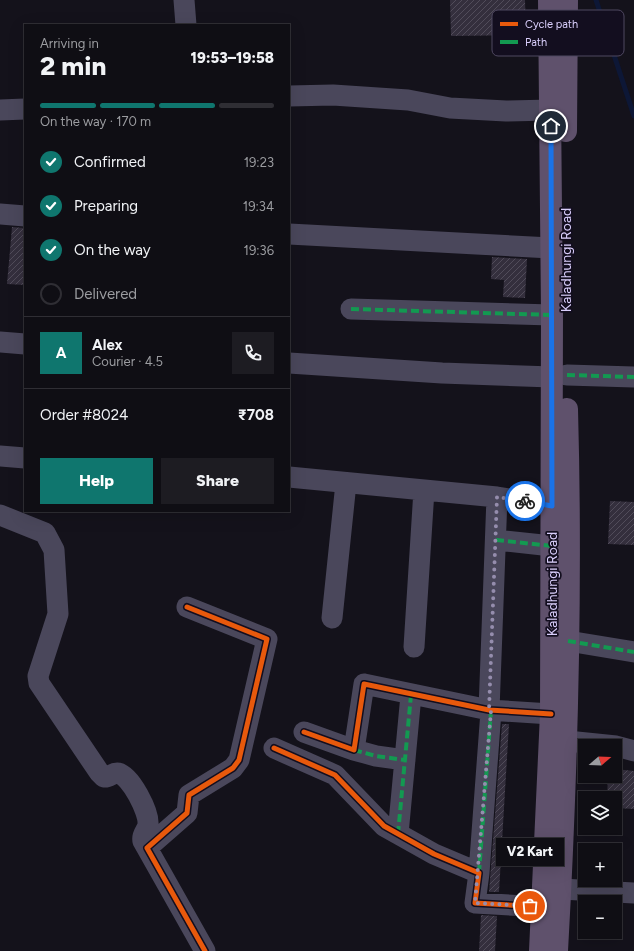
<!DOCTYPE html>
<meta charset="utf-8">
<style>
body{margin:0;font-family:Figtree,sans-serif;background:#1d1c22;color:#f1f3f6;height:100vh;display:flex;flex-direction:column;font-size:15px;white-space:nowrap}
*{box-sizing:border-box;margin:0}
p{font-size:13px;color:#9b9ca0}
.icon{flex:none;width:22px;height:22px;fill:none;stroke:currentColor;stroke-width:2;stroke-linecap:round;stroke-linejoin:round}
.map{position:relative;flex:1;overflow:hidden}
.sheet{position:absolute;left:24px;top:24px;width:266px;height:488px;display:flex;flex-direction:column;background:#0f0e14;border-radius:0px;box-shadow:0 4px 16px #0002,0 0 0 1px #2f2e34}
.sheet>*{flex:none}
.needle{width:26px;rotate:71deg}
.buttons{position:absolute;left:578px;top:739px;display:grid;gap:8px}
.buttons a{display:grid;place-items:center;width:44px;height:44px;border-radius:0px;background:#0f0e14;box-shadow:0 4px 16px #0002,0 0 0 1px #2f2e34;font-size:20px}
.pin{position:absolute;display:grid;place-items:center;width:34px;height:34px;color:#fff;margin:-17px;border:2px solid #fff;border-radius:50%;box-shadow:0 1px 4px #0007}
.courier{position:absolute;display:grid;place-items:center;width:40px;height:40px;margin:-20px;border:3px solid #1a73e8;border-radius:50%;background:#fff;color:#222;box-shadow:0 1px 5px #0007}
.bubble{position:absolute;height:28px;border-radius:0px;background:#0f0e14;box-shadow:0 4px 16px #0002,0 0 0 1px #2f2e34;font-size:13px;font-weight:800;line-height:28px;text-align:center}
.overview em{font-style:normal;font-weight:800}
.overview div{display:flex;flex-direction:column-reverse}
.overview{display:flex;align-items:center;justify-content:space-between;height:68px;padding:0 16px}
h1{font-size:26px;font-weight:800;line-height:30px}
.bar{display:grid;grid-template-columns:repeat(4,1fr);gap:6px 4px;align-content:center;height:48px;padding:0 16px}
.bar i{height:5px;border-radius:3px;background:#2f2e34}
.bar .current{background:#0f766e}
.bar p{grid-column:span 4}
.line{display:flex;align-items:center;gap:10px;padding:0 16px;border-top:1px solid #2f2e34}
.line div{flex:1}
.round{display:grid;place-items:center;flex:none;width:42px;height:42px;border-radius:0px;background:#1d1c22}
ol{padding:0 16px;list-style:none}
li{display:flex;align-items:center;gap:12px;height:44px}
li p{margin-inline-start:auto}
li .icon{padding:4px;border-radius:50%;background:#0f766e;color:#fff;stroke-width:4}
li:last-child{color:#9b9ca0}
li i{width:22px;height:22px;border:2px solid #2f2e34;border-radius:50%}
.primary-button{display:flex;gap:8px;margin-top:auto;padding:8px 16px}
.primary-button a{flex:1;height:46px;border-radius:0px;background:#0f766e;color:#fff;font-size:16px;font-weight:800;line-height:46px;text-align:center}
.primary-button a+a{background:#1d1c22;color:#f1f3f6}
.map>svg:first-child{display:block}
</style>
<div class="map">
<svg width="634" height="951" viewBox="0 0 634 951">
<defs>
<pattern id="building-hatch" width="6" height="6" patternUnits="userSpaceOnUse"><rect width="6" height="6" fill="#342f3d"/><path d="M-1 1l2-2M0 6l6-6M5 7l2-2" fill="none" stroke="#514c5a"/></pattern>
</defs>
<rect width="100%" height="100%" fill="#14121b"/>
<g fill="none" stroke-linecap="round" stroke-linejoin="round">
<path stroke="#0d1736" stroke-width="5" d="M 596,0 L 634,116"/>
</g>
<path fill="url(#building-hatch)" d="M 450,0 L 525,0 L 526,35 L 451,36 Z
M 12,227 L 25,228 L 25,285 L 7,284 Z
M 492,257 L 527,259 L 525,298 L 503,297 L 504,280 L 491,279 Z
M 610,501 L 634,502 L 634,545 L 608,544 Z
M 502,724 L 509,724 L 499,892 L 489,892 Z
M 615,769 L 634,771 L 634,809 L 615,808 L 615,798 L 607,798 L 608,776 L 615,776 Z
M 481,915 L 497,916 L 495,951 L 479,951 Z"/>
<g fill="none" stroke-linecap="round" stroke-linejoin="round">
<path stroke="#4a475b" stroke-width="21" d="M 184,0 L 186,25
M 289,96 L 333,95 L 408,100 L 450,108 L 506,111 L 551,110
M 0,110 L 25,109
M 0,214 L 25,216
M 289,234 L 551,248
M 351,309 L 552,315
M 0,342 L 25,344
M 289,363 L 442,373 L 552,377
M 567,375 L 634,377
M 0,456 L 25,458
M 289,477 L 497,497 L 552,506
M 0,515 L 45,533 L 54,550 L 58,614 L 38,676 L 39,683 L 99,772 L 104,777 C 109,778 113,772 118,773 C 131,776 149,812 148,824 C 148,830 141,834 143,841 L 205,951
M 496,540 L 552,546
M 332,618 L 346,483
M 568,641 L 634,652
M 414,647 L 424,490
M 489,710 L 497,497
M 304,732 L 354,750 L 364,684 L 489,710 L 551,714
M 567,741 L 616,746 L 634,751
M 274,748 L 335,775 L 384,826 L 434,854 L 479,873 L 475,903 L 543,907
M 354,750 L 376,756 L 405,760
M 398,834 L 411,695
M 147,848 L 187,813 L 189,795 L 233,768 L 239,760 L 267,639 L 187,607
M 479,873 L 491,711
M 561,889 L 634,893"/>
<path stroke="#5f516c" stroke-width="22" d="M 566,131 L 567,0
M 540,951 L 551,714 L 552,315 L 549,0
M 557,951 C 567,771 572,590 567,409"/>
<path stroke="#139951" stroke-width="4" stroke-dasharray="8 4" stroke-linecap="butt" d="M 351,309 L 552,315
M 567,375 L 634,377
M 496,540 L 552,546
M 568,641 L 634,652
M 354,750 L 376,756 L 405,760
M 398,834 L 411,695
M 479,873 L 491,711"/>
<g stroke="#130e1f" stroke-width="8">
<path id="cycleway" d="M 187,607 L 267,639 L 239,760 L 233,768 L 189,795 L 187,813 L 147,848 L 205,951
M 304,732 L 354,750 L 364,684 L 489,710 L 551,714
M 274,748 L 335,775 L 384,826 L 434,854 L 479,873 L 475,903 L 543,907"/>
</g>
<use href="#cycleway" stroke="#e8590c" stroke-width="5"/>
</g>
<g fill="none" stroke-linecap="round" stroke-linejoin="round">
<path stroke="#958dad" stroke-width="4" stroke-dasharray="0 7.2" d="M 525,501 L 497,497 L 489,710 L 491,711 L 475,903 L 530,906"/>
<path stroke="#1a73e8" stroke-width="5" d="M 525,501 L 552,506 L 551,126"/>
</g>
<g text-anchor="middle" stroke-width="3.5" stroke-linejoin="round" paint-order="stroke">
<g font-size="14" fill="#dacffc" stroke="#130e1f">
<text transform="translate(566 260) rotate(-90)" y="5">Kaladhungi Road</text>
<text transform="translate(552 584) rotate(-90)" y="5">Kaladhungi Road</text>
</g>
</g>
<rect x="492" y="10" width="132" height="46" rx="6" fill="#130e1f" stroke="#4f4861" stroke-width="1"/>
<rect x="500" y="22" width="18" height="4" fill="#e8590c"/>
<rect x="500" y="40" width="18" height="4" fill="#139951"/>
<g font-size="11" fill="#dacffc">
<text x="525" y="28">Cycle path</text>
<text x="525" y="46">Path</text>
</g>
</svg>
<div class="buttons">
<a><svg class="needle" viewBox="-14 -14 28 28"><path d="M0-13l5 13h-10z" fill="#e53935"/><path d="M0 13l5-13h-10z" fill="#9b9ca0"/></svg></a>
<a><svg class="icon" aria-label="layers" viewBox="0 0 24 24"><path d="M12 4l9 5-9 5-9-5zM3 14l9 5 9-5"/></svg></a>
<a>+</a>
<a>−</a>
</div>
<div class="pin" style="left:530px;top:906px;background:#ea580c"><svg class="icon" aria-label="bag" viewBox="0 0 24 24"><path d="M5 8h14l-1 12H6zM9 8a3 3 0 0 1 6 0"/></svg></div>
<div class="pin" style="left:551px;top:126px;background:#1f2937"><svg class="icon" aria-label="home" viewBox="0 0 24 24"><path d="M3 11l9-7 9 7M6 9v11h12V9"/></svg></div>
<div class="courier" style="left:525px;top:501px"><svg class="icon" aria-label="bike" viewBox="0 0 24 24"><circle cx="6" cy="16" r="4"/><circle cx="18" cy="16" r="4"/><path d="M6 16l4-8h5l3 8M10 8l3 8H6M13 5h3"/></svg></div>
<div class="bubble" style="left:496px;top:838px;width:68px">V2 Kart</div>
<section class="sheet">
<div class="overview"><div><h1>2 min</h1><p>Arriving in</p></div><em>19:53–19:58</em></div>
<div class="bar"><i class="current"></i><i class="current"></i><i class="current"></i><i></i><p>On the way · 170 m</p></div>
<ol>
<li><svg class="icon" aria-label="check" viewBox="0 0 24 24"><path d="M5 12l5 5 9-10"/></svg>Confirmed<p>19:23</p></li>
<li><svg class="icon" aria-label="check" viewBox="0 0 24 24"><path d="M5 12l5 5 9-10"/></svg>Preparing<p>19:34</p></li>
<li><svg class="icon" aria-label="check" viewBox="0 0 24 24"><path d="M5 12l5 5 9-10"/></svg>On the way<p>19:36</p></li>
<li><i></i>Delivered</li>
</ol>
<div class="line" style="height:72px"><b class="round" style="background:#0f766e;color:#fff">A</b><div><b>Alex</b><p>Courier · 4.5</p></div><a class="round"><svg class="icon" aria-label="phone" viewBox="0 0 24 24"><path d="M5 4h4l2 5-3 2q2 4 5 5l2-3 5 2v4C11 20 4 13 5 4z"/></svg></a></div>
<div class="line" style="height:52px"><div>Order #8024</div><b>₹708</b></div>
<div class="primary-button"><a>Help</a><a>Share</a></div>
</section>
</div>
